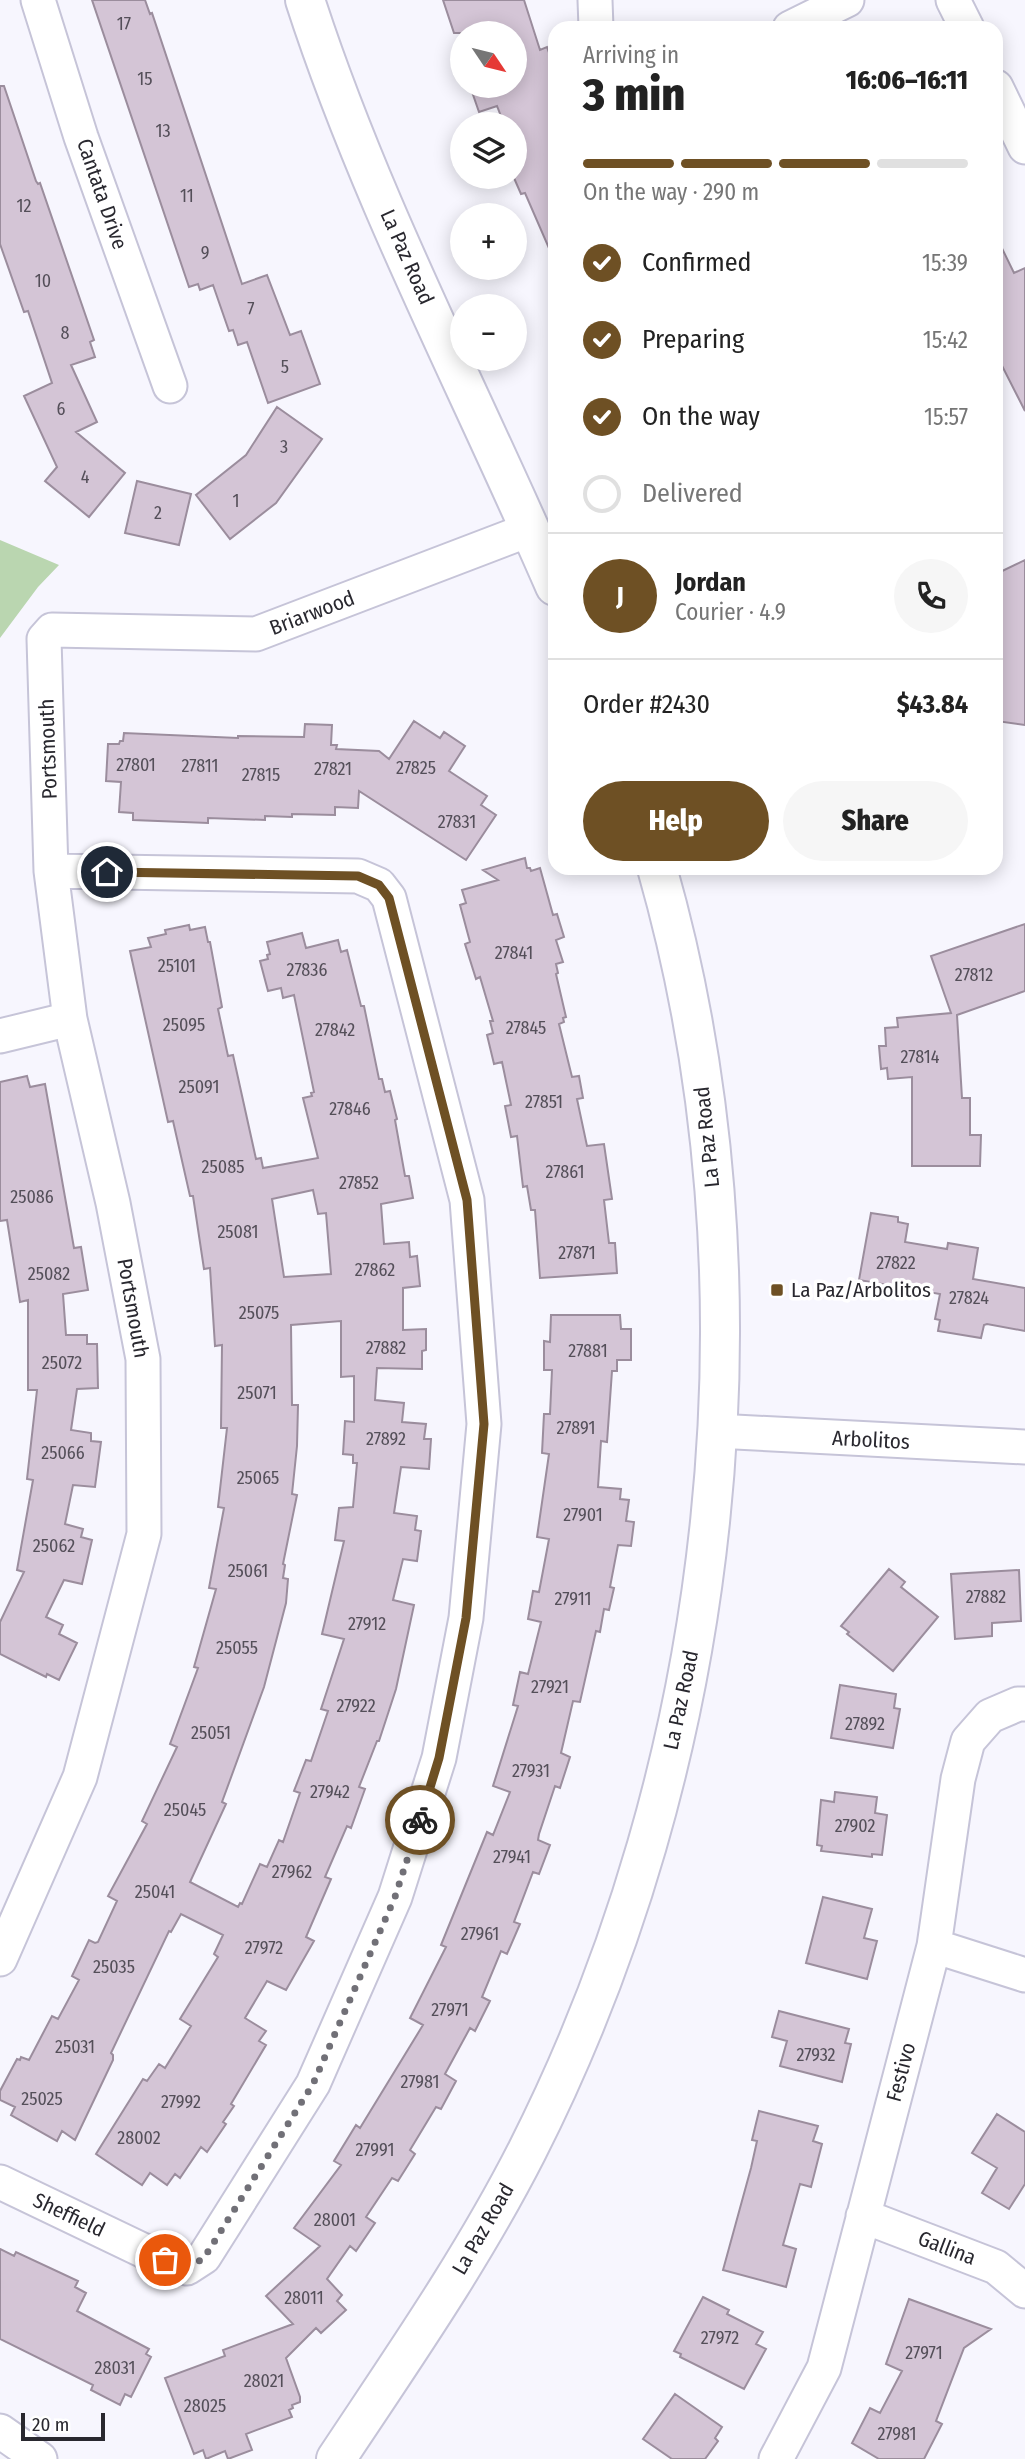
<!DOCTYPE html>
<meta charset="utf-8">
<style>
body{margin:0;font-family:"Fira Sans Condensed",sans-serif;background:#f6f6f6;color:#222;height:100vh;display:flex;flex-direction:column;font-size:26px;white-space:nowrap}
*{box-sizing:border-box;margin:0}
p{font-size:23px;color:#767676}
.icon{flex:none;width:38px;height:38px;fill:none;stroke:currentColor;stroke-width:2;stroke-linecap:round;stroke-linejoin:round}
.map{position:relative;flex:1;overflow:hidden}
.panel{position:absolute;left:548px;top:21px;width:455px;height:854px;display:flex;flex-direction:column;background:#fff;border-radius:21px;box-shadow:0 4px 18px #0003}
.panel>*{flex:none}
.needle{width:46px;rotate:125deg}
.tools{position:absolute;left:450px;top:21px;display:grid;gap:14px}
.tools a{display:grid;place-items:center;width:77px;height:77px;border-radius:50%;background:#fff;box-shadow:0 4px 18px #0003;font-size:35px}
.scale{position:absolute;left:21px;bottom:18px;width:84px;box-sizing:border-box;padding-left:7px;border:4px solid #29282f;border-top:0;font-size:19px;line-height:24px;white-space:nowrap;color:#29282f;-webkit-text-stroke:5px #fff;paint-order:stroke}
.pin{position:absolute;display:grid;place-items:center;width:60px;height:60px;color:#fff;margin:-30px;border:4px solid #fff;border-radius:50%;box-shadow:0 2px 7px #0007}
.courier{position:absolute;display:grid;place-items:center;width:70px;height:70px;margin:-35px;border:5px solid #6e5024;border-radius:50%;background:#fff;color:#222;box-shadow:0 2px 9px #0007}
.summary em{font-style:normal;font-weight:800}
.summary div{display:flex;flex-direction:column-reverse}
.summary{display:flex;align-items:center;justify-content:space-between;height:119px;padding:0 35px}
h1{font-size:46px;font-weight:800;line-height:52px}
.bar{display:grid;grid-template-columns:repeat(4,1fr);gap:10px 7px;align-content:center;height:84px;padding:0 35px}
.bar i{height:9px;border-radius:5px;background:#e0e0e0}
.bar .selected{background:#6e5024}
.bar p{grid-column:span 4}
.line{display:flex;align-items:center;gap:18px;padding:0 35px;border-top:2px solid #e0e0e0}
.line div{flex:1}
.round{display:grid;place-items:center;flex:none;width:74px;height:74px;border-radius:37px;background:#f6f6f6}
ol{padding:0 35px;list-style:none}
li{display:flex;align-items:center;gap:21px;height:77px}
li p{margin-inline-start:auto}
li .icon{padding:7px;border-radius:50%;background:#6e5024;color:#fff;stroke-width:4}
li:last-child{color:#767676}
li i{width:38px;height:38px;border:4px solid #e0e0e0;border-radius:50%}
.cta{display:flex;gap:14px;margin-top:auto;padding:14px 35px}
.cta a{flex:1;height:80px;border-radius:42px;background:#6e5024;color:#fff;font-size:28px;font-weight:800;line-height:80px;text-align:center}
.cta a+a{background:#f6f6f6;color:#222}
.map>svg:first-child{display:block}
</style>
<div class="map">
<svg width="1025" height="2459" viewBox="0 0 1025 2459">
<rect width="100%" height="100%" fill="#f7f6fe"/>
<path fill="#bad6b0" d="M 0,540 L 59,565 L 38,587 L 0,638 Z"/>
<path fill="#d4c5d6" stroke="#9b8d9d" stroke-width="2" fill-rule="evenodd" d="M 92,0 L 145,0 L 150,14 L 152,13 L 242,284 L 267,275 L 290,335 L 301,331 L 320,384 L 268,403 L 247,342 L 238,345 L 233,330 L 229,331 L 213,285 L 200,290 L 198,284 L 189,287 Z
M 443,0 L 524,0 L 540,50 L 547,47 L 555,70 L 555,262 L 525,193 L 521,194 L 514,178 L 514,124 L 504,124 L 497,106 L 479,112 L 470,86 L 514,86 L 514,33 L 454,33 Z
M 0,86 L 4,86 L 36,181 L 38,184 L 40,183 L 94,340 L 90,342 L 95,357 L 71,365 L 97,422 L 76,432 L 125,473 L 89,517 L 45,481 L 57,467 L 24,396 L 52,383 L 28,311 L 24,312 L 0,244 Z
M 996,236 L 1014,273 L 1025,268 L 1025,411 L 996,354 Z
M 277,407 L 322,439 L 276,503 L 230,539 L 196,495 L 246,455 Z
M 137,481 L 191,494 L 179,545 L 125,533 Z
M 1025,560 L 1025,725 L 996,721 L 996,574 Z
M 414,721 L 440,738 L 444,732 L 465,746 L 449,771 L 487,796 L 481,805 L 496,815 L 466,860 L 359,791 L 358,808 L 335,807 L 335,815 L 292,814 L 292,817 L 265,816 L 265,820 L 208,818 L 208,823 L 133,820 L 133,813 L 119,812 L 121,782 L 106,781 L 108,744 L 119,744 L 120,741 L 123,741 L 124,733 L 238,738 L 238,736 L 304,737 L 305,724 L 332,725 L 331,745 L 337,745 L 336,749 L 379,751 L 389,759 Z
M 525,858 L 527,868 L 530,868 L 531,871 L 540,868 L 553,915 L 557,914 L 564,937 L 556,940 L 563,962 L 556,964 L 558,973 L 556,974 L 566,1017 L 563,1018 L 564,1022 L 559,1024 L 572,1077 L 579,1076 L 583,1098 L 577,1099 L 587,1146 L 604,1144 L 612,1199 L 604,1200 L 609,1243 L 615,1243 L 617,1273 L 540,1278 L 535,1210 L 531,1210 L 527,1186 L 523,1187 L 517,1136 L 511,1137 L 505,1106 L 511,1105 L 502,1062 L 494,1064 L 487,1035 L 493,1033 L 490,1021 L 493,1021 L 480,977 L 476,979 L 465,944 L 470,942 L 460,905 L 466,903 L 462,890 L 498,880 L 483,870 Z
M 1025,924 L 1025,991 L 957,1015 L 962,1098 L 970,1098 L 970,1135 L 981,1135 L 980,1166 L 912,1166 L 912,1077 L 888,1079 L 887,1068 L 881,1069 L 879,1046 L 886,1046 L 885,1028 L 898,1027 L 897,1018 L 951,1013 L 931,956 Z
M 189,925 L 190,930 L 205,927 L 208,942 L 210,942 L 222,1007 L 218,1009 L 228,1056 L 233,1055 L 256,1159 L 261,1158 L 263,1168 L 318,1158 L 303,1098 L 312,1096 L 311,1093 L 314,1092 L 294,995 L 283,998 L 281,988 L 268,991 L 260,961 L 268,959 L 267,955 L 270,954 L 267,942 L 302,933 L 306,948 L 338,940 L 341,952 L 347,950 L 361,1006 L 364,1006 L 379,1079 L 382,1079 L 385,1092 L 390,1091 L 397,1119 L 395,1120 L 405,1176 L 409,1176 L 413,1198 L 381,1204 L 384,1244 L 409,1242 L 410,1257 L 417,1256 L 420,1286 L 403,1288 L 403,1330 L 426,1329 L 426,1350 L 422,1351 L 422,1369 L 377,1368 L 375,1400 L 404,1403 L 402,1422 L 426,1424 L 424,1439 L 431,1439 L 429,1469 L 401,1467 L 394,1513 L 417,1516 L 415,1530 L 421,1531 L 417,1561 L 403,1559 L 393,1600 L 414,1605 L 396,1689 L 379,1741 L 377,1741 L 359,1787 L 365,1789 L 351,1828 L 347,1826 L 325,1877 L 331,1879 L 306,1937 L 314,1941 L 286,1990 L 267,1981 L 245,2018 L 266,2031 L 259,2041 L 266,2045 L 231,2104 L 234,2106 L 223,2122 L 226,2124 L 207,2152 L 201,2147 L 180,2178 L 175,2174 L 167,2185 L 150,2173 L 142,2185 L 96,2154 L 143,2079 L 147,2081 L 159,2064 L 165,2068 L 191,2026 L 180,2019 L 218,1957 L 214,1954 L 223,1935 L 181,1914 L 171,1932 L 169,1931 L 111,2053 L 113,2055 L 113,2060 L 75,2140 L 62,2131 L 57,2141 L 11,2115 L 15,2107 L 0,2100 L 0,2091 L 17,2059 L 20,2060 L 21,2057 L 29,2060 L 52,2016 L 58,2019 L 79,1980 L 72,1976 L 89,1940 L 95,1943 L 98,1942 L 117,1901 L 108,1896 L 147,1824 L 142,1821 L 177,1747 L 170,1744 L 198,1668 L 194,1667 L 216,1589 L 209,1588 L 224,1508 L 218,1507 L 227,1428 L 221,1428 L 222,1345 L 215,1346 L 210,1268 L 204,1269 L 193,1196 L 190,1196 L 173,1121 L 168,1122 L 130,951 L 151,947 L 148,938 L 166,934 L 165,930 ZM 313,1190 L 318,1214 L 326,1213 L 331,1274 L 284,1277 L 272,1199 ZM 341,1321 L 341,1377 L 354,1376 L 354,1422 L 345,1421 L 343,1454 L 353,1455 L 353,1463 L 357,1463 L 353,1507 L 339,1508 L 335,1540 L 344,1541 L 322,1634 L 344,1639 L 321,1709 L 328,1711 L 311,1761 L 306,1760 L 294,1791 L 300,1793 L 283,1842 L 279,1840 L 267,1867 L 260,1864 L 242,1904 L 240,1903 L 238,1907 L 190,1882 L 226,1804 L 222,1802 L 264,1687 L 286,1603 L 288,1579 L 283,1578 L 285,1565 L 283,1564 L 297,1495 L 292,1494 L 297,1446 L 298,1405 L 292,1405 L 291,1325 Z
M 27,1076 L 30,1087 L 45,1084 L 74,1248 L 81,1247 L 88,1290 L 63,1294 L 66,1335 L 87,1335 L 87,1344 L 97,1344 L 98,1388 L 77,1389 L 71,1430 L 91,1433 L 91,1441 L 101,1442 L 95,1487 L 73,1485 L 65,1524 L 83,1529 L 81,1537 L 92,1540 L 82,1584 L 64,1580 L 46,1617 L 63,1625 L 59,1634 L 77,1643 L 59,1680 L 47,1674 L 46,1677 L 0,1654 L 0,1622 L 24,1572 L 17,1570 L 33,1480 L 27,1479 L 37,1390 L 28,1390 L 28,1300 L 20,1302 L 7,1220 L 0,1221 L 0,1082 Z
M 871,1213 L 898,1217 L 898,1222 L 908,1224 L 905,1242 L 947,1249 L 948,1243 L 978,1248 L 973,1279 L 1025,1288 L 1025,1331 L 987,1324 L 984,1325 L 981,1338 L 938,1331 L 940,1320 L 935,1319 L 940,1294 L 859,1280 Z
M 551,1315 L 620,1315 L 621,1329 L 631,1329 L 631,1360 L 617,1360 L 617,1371 L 612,1371 L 607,1442 L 601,1441 L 598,1487 L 621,1489 L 620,1499 L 629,1500 L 626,1521 L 634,1522 L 631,1546 L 618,1545 L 610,1587 L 614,1588 L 609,1610 L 604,1609 L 600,1632 L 596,1631 L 580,1702 L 573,1701 L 561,1753 L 570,1757 L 560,1788 L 555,1786 L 539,1834 L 538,1840 L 550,1845 L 539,1874 L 533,1872 L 514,1922 L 520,1924 L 507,1954 L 501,1951 L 482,1997 L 490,2001 L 475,2031 L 470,2028 L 445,2074 L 456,2081 L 441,2109 L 436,2107 L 410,2150 L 415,2154 L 398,2181 L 392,2178 L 366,2217 L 375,2223 L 356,2251 L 350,2246 L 327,2279 L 342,2295 L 337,2301 L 346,2310 L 321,2333 L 316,2328 L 286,2358 L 300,2397 L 300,2402 L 292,2405 L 293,2408 L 289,2410 L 292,2417 L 246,2434 L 252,2450 L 228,2459 L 225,2451 L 206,2459 L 203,2450 L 194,2454 L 165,2378 L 225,2356 L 223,2350 L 293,2324 L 266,2296 L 320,2246 L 294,2228 L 341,2165 L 334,2161 L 356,2125 L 360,2128 L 423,2025 L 410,2018 L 446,1947 L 441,1945 L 487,1832 L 493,1835 L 510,1792 L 493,1786 L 518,1706 L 513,1705 L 520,1672 L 528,1674 L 541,1622 L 528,1619 L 533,1591 L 539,1592 L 549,1539 L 537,1537 L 549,1454 L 542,1453 L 544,1414 L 550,1414 L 552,1370 L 544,1370 L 544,1341 L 550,1342 Z
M 889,1569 L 905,1582 L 901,1587 L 938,1617 L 893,1671 L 847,1634 L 849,1632 L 841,1626 Z
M 1019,1570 L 1021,1621 L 992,1623 L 992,1636 L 955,1639 L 951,1574 Z
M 840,1685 L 896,1694 L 894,1708 L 900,1709 L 893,1748 L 831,1738 Z
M 835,1792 L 877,1797 L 875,1813 L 887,1815 L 882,1855 L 872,1854 L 872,1857 L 821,1851 L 822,1846 L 817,1845 L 821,1800 L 834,1802 Z
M 823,1897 L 872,1909 L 864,1938 L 877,1941 L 867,1979 L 806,1963 Z
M 779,2011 L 849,2029 L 845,2043 L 851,2044 L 842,2082 L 780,2066 L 787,2041 L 772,2037 Z
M 759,2111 L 818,2126 L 813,2141 L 822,2144 L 811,2187 L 800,2184 L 783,2245 L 796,2249 L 786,2287 L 723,2270 L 751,2168 L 757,2141 L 752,2140 Z
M 997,2114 L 1025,2132 L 1025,2184 L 1009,2209 L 982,2193 L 997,2168 L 972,2153 Z
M 0,2249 L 14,2256 L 16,2252 L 78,2281 L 75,2287 L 86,2293 L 77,2311 L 149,2349 L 146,2354 L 151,2357 L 131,2397 L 125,2394 L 120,2405 L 91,2390 L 93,2385 L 0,2339 Z
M 703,2297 L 729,2310 L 727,2314 L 763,2332 L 756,2344 L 766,2349 L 744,2389 L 680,2357 L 681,2354 L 674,2351 Z
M 909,2299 L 991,2329 L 964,2348 L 936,2421 L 942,2424 L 924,2459 L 879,2459 L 852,2443 L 870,2408 L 880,2413 L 902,2371 L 886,2364 Z
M 675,2394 L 722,2427 L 715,2438 L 718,2441 L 705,2459 L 672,2459 L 643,2439 Z"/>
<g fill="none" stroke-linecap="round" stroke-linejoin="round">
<g stroke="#c6c4d8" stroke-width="37">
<path id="minor" d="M 38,0 L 81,137 L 170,386
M 595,0 L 596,28
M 953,0 L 967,28
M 790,28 L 847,0
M 996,87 L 1025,147
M 0,1036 L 70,1019
M 716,1431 L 1025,1447
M 934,1946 L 1025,1975
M 0,1959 L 80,1777 L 144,1534 L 143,1359 L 113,1203 L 70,1019 L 51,871 L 44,639 L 52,630 L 256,634 L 531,529
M 0,2182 L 165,2261 L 187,2268 L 204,2257 L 313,2084 L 395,1897 L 439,1758 L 466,1618 L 484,1424 L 467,1200 L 389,898 L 379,885 L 358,876 L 51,871
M 863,2216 L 996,2267 L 1025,2291
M 0,2431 L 40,2459
M 776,2459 L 824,2368 L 934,1946 L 958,1779 L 968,1741 L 990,1716 L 1018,1704 L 1025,1704"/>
</g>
<g stroke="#c6c4d8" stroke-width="42">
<path id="major" d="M 305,0 C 370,201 471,392 555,586
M 336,2459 C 403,2358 472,2259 527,2151 C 723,1764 776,1285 657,868"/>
</g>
<use href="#minor" stroke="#fff" stroke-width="33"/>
<use href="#major" stroke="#fff" stroke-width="38"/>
</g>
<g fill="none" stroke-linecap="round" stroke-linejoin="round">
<path stroke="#717077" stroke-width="7" stroke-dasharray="0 12.6" d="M 165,2260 L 187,2268 L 204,2258 L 313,2084 L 395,1897 L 420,1820"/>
<path stroke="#6e5024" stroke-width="9" d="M 107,872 L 358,876 L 379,885 L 389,898 L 467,1200 L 484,1424 L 466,1618 L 439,1758 L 420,1820"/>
</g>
<rect fill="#6e5024" stroke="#fff" stroke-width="2.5" x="770" y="1283" width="14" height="14" rx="3.5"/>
<g text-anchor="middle" stroke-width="7" stroke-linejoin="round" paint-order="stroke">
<g font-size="18" fill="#544f59">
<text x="124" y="30">17</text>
<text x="145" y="85">15</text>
<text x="163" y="137">13</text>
<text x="187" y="202">11</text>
<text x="24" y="212">12</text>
<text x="205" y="259">9</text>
<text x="43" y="287">10</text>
<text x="251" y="315">7</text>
<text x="65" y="339">8</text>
<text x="285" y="373">5</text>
<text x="61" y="415">6</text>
<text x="284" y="453">3</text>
<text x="85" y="483">4</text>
<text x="236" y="507">1</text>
<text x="158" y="519">2</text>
<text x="136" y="771">27801</text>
<text x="200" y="772">27811</text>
<text x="416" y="774">27825</text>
<text x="333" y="775">27821</text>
<text x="261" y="781">27815</text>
<text x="457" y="828">27831</text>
<text x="514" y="959">27841</text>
<text x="177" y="972">25101</text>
<text x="307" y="976">27836</text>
<text x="974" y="981">27812</text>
<text x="184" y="1031">25095</text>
<text x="526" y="1034">27845</text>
<text x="335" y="1036">27842</text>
<text x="920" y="1063">27814</text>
<text x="199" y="1093">25091</text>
<text x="544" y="1108">27851</text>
<text x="350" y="1115">27846</text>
<text x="223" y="1173">25085</text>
<text x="565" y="1178">27861</text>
<text x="359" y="1189">27852</text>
<text x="32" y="1203">25086</text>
<text x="238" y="1238">25081</text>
<text x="577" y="1259">27871</text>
<text x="896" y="1269">27822</text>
<text x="375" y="1276">27862</text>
<text x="49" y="1280">25082</text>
<text x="969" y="1304">27824</text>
<text x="259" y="1319">25075</text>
<text x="386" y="1354">27882</text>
<text x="588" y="1357">27881</text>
<text x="62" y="1369">25072</text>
<text x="257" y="1399">25071</text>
<text x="576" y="1434">27891</text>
<text x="386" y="1445">27892</text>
<text x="63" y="1459">25066</text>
<text x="258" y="1484">25065</text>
<text x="583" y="1521">27901</text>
<text x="54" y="1552">25062</text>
<text x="248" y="1577">25061</text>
<text x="986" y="1603">27882</text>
<text x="573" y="1605">27911</text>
<text x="367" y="1630">27912</text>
<text x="237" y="1654">25055</text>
<text x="550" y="1693">27921</text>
<text x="356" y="1712">27922</text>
<text x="865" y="1730">27892</text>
<text x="211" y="1739">25051</text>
<text x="531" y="1777">27931</text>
<text x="330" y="1798">27942</text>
<text x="185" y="1816">25045</text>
<text x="855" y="1832">27902</text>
<text x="512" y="1863">27941</text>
<text x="292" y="1878">27962</text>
<text x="155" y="1898">25041</text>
<text x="480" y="1940">27961</text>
<text x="264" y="1954">27972</text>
<text x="114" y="1973">25035</text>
<text x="450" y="2016">27971</text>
<text x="75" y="2053">25031</text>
<text x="816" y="2061">27932</text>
<text x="420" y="2088">27981</text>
<text x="42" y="2105">25025</text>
<text x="181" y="2108">27992</text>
<text x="139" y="2144">28002</text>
<text x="375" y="2156">27991</text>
<text x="335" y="2226">28001</text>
<text x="304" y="2304">28011</text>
<text x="720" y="2344">27972</text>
<text x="924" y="2359">27971</text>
<text x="115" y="2374">28031</text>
<text x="264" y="2387">28021</text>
<text x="205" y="2412">28025</text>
<text x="897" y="2440">27981</text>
</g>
<g font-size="21" fill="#29282f" stroke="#fff">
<text transform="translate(102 194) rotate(71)" y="7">Cantata Drive</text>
<text transform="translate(407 257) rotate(66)" y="7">La Paz Road</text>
<text transform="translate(312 613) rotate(-21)" y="7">Briarwood</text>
<text transform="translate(48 749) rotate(-92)" y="7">Portsmouth</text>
<text transform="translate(707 1137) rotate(-96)" y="7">La Paz Road</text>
<text transform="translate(133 1308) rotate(80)" y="7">Portsmouth</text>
<text transform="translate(871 1440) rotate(3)" y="7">Arbolitos</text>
<text transform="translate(681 1700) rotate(-78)" y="7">La Paz Road</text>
<text transform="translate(901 2072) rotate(-75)" y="7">Festivo</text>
<text transform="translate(69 2215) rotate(25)" y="7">Sheffield</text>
<text transform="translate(483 2229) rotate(-60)" y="7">La Paz Road</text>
<text transform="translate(947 2248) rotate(21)" y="7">Gallina</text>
</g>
<g font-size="21" fill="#29282f" stroke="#fff" text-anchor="start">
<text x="791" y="1297">La Paz/Arbolitos</text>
</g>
</g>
</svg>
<div class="tools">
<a><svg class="needle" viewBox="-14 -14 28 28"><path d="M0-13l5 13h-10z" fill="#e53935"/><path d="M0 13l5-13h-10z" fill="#767676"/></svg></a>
<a><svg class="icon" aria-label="layers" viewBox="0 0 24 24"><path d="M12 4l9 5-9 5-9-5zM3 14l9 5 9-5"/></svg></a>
<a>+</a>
<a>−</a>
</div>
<div class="scale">20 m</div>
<div class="pin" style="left:165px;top:2260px;background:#ea580c"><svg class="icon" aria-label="bag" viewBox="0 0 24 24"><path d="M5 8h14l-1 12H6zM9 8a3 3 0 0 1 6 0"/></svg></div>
<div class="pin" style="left:107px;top:872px;background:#1f2937"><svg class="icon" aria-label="home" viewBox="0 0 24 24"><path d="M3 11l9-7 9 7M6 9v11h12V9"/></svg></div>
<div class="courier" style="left:420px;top:1820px"><svg class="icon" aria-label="bike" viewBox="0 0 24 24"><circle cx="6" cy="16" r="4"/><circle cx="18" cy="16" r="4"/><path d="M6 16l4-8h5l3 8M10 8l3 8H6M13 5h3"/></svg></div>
<section class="panel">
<div class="summary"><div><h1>3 min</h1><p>Arriving in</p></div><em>16:06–16:11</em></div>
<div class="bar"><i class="selected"></i><i class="selected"></i><i class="selected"></i><i></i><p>On the way · 290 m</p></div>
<ol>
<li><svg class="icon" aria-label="check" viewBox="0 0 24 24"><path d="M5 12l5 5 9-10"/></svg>Confirmed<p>15:39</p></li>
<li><svg class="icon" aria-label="check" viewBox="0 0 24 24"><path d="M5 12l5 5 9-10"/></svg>Preparing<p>15:42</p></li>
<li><svg class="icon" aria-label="check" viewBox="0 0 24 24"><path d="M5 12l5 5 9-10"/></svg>On the way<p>15:57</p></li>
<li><i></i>Delivered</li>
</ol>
<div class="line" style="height:126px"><b class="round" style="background:#6e5024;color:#fff">J</b><div><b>Jordan</b><p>Courier · 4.9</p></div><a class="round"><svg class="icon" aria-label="phone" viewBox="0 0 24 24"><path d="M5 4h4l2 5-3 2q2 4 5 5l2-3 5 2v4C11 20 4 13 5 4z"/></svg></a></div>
<div class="line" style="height:91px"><div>Order #2430</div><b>$43.84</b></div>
<div class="cta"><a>Help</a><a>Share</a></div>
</section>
</div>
